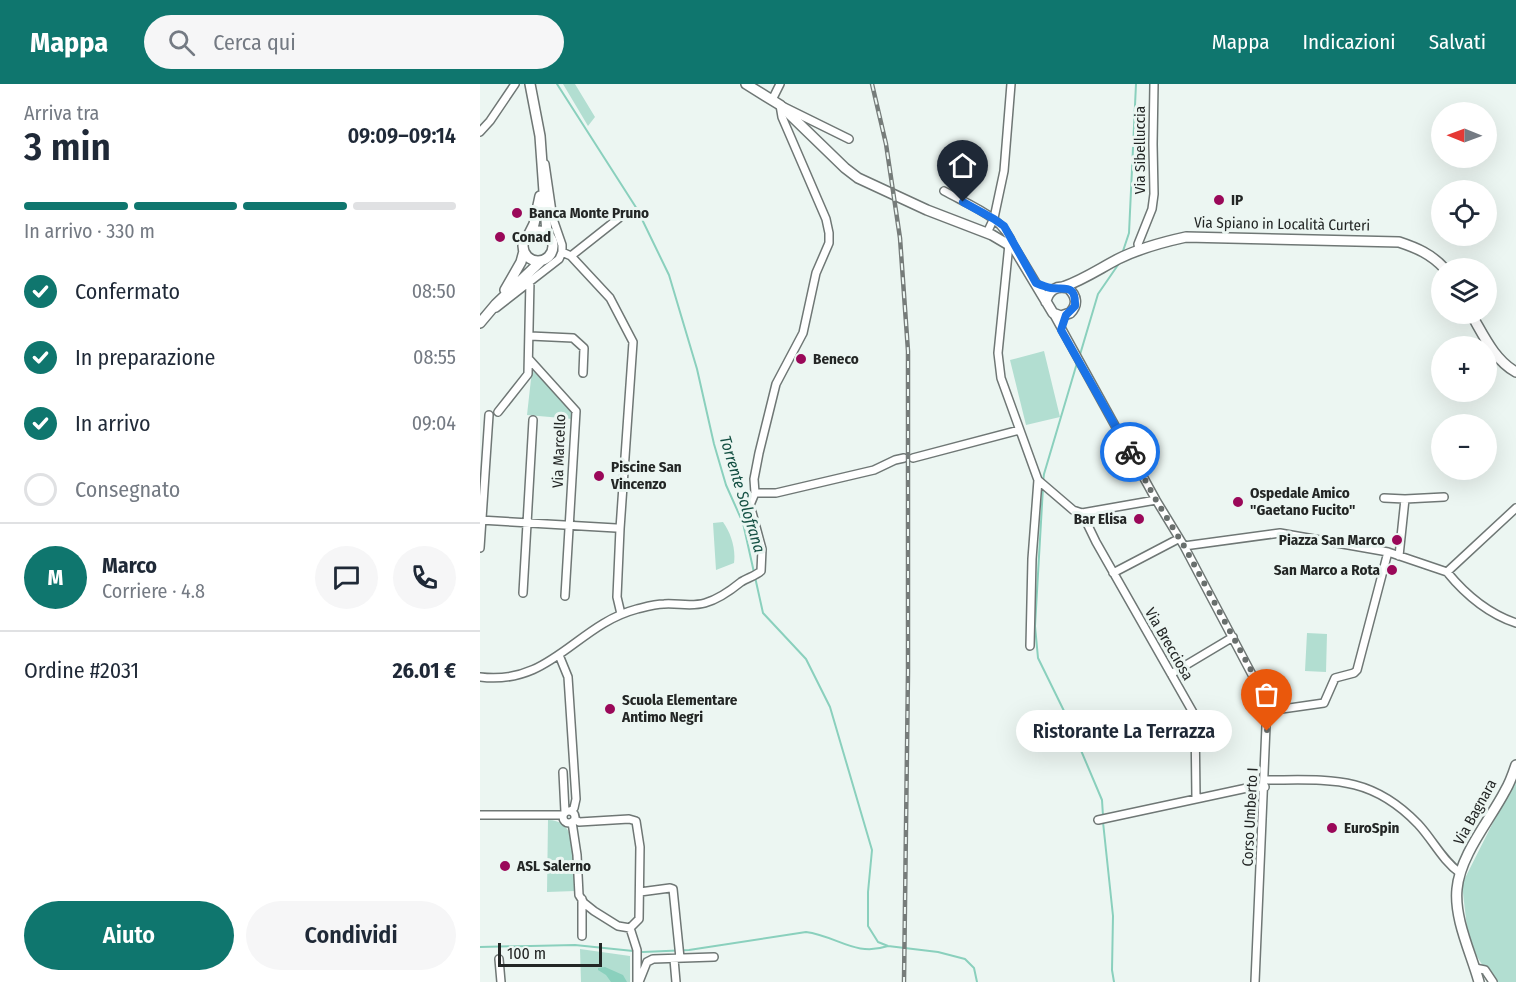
<!DOCTYPE html>
<html lang="it">
<meta charset="utf-8">
<style>
body{margin:0;font-family:"Fira Sans Condensed",sans-serif;background:#f6f6f7;color:#1f2937;height:100vh;display:flex;flex-direction:column;font-size:22px;white-space:nowrap}
*{box-sizing:border-box;margin:0}
p{font-size:20px;color:#747a83}
.icon{flex:none;width:33px;height:33px;fill:none;stroke:currentColor;stroke-width:2;stroke-linecap:round;stroke-linejoin:round}
.map{position:relative;flex:1;overflow:hidden}
.panel{display:flex;flex-direction:column;background:#fff;width:480px}
.panel>*{flex:none}
.needle{width:39px;rotate:271deg}
.fabs{position:absolute;left:951px;top:18px;display:grid;gap:12px}
.fabs a{display:grid;place-items:center;width:66px;height:66px;border-radius:50%;background:#fff;box-shadow:0 6px 24px #0002;font-size:30px}
.scale{position:absolute;left:18px;bottom:15px;width:104px;box-sizing:border-box;padding-left:6px;border:3px solid #232625;border-top:0;font-size:16px;line-height:21px;white-space:nowrap;color:#232625;-webkit-text-stroke:4px #ecf6f2;paint-order:stroke}
.pin{position:absolute;display:grid;place-items:center;width:51px;height:51px;color:#fff;margin:-62px -26px;border-radius:50% 50% 50% 0;rotate:-45deg;box-shadow:0 0 6px #0007}
.pin .icon{rotate:45deg}
.courier{position:absolute;display:grid;place-items:center;width:60px;height:60px;margin:-30px;border:4px solid #1a73e8;border-radius:50%;background:#fff;color:#222;box-shadow:0 2px 8px #0007}
.bubble{position:absolute;height:42px;border-radius:21px;background:#fff;box-shadow:0 6px 24px #0002;font-size:20px;font-weight:600;line-height:42px;text-align:center}
.headline em{font-style:normal;font-weight:600}
.headline div{display:flex;flex-direction:column-reverse}
.headline{display:flex;align-items:center;justify-content:space-between;height:102px;padding:0 24px}
h1{font-size:39px;font-weight:600;line-height:45px}
.bar{display:grid;grid-template-columns:repeat(4,1fr);gap:9px 6px;align-content:center;height:72px;padding:0 24px}
.bar i{height:8px;border-radius:4px;background:#e0e1e3}
.bar .on{background:#0f766e}
.bar p{grid-column:span 4}
.line{display:flex;align-items:center;gap:15px;padding:0 24px;border-top:2px solid #e0e1e3}
.line div{flex:1}
.round{display:grid;place-items:center;flex:none;width:63px;height:63px;border-radius:32px;background:#f6f6f7}
ol{padding:0 24px;list-style:none}
li{display:flex;align-items:center;gap:18px;height:66px}
li p{margin-inline-start:auto}
li .icon{padding:6px;border-radius:50%;background:#0f766e;color:#fff;stroke-width:4}
li:last-child{color:#747a83}
li i{width:33px;height:33px;border:3px solid #e0e1e3;border-radius:50%}
.primary-button{display:flex;gap:12px;margin-top:auto;padding:12px 24px}
.primary-button a{flex:1;height:69px;border-radius:36px;background:#0f766e;color:#fff;font-size:24px;font-weight:600;line-height:69px;text-align:center}
.primary-button a+a{background:#f6f6f7;color:#1f2937}
header{display:flex;align-items:center;gap:36px;box-sizing:border-box;height:84px;padding:0 30px;background:#0f766e;color:#fff}
header strong{font-size:28px}
nav{display:flex;gap:33px;margin-inline-start:auto;font-size:21px}
.search{width:420px;height:54px;background:#f6f6f7;display:flex;align-items:center;gap:15px;box-sizing:border-box;padding:0 21px;border-radius:33px;color:#747a83;font-size:22px}
main{display:flex;flex:1;min-height:0}
.map>svg:first-child{display:block}
</style>
<header>
<strong>Mappa</strong>
<div class="search"><svg class="icon" aria-label="search" viewBox="0 0 24 24"><circle cx="10" cy="10" r="6"/><path d="M15 15l6 6"/></svg>Cerca qui</div>
<nav><a>Mappa</a><a>Indicazioni</a><a>Salvati</a></nav>
</header>
<main>
<section class="panel">
<div class="headline"><div><h1>3 min</h1><p>Arriva tra</p></div><em>09:09–09:14</em></div>
<div class="bar"><i class="on"></i><i class="on"></i><i class="on"></i><i></i><p>In arrivo · 330 m</p></div>
<ol>
<li><svg class="icon" aria-label="check" viewBox="0 0 24 24"><path d="M5 12l5 5 9-10"/></svg>Confermato<p>08:50</p></li>
<li><svg class="icon" aria-label="check" viewBox="0 0 24 24"><path d="M5 12l5 5 9-10"/></svg>In preparazione<p>08:55</p></li>
<li><svg class="icon" aria-label="check" viewBox="0 0 24 24"><path d="M5 12l5 5 9-10"/></svg>In arrivo<p>09:04</p></li>
<li><i></i>Consegnato</li>
</ol>
<div class="line" style="height:108px"><b class="round" style="background:#0f766e;color:#fff">M</b><div><b>Marco</b><p>Corriere · 4.8</p></div><a class="round"><svg class="icon" aria-label="chat" viewBox="0 0 24 24"><path d="M4 5h16v11H9l-5 4z"/></svg></a><a class="round"><svg class="icon" aria-label="phone" viewBox="0 0 24 24"><path d="M5 4h4l2 5-3 2q2 4 5 5l2-3 5 2v4C11 20 4 13 5 4z"/></svg></a></div>
<div class="line" style="height:78px"><div>Ordine #2031</div><b>26.01 €</b></div>
<div class="primary-button"><a>Aiuto</a><a>Condividi</a></div>
</section>
<div class="map">
<svg width="1036" height="898" viewBox="0 0 1036 898">
<rect width="100%" height="100%" fill="#ecf6f2"/>
<path fill="#b2ded1" d="M 83,0 L 95,0 L 115,33 L 108,42 Z
M 564,267 L 580,333 L 546,341 L 530,276 Z
M 52,286 L 93,327 L 93,335 L 47,331 Z
M 243,438 C 251,449 256,465 254,479 L 236,486 L 233,439 Z
M 827,549 L 847,550 L 846,588 L 825,587 Z
M 1036,693 L 1036,898 L 1013,898 L 996,871 L 987,844 L 982,800 Z
M 68,736 C 101,736 94,782 95,807 L 67,808 Z
M 100,865 L 150,872 L 150,898 L 101,898 Z"/>
<path fill="#8ad0bd" d="M 125,883 L 143,891 L 147,898 L 131,898 L 126,891 L 118,886 L 118,884 Z"/>
<g fill="none" stroke-linecap="round" stroke-linejoin="round">
<path stroke="#8ad0bd" stroke-width="2" d="M 77,0 L 157,125 L 189,191 L 217,285 L 234,360 L 246,401 L 263,439 L 283,529 L 326,575 L 350,623 L 392,766 L 388,808 L 388,842 L 398,858 L 408,862 L 458,868 L 485,875 L 494,884 L 497,898
M 642,170 L 649,149 L 656,0
M 599,274 L 618,210 L 640,178
M 563,398 L 564,390 L 597,279
M 563,403 L 555,542 L 558,574 L 586,631 L 622,716 L 623,732
M 623,738 L 633,832 L 632,886 L 634,898
M 0,863 L 95,861 L 163,868 L 209,866 L 326,848 C 357,852 375,873 408,862"/>
<g stroke="#6f7775" stroke-width="10">
<path id="street" d="M 292,16 L 300,0
M 0,48 L 10,37 L 35,0
M 464,107 C 491,122 525,133 534,164
M 507,149 L 514,134 L 524,87 L 531,0
M 529,160 L 518,269 L 521,294 L 558,396 L 593,426 L 602,429 L 676,416
M 659,166 L 658,160 L 672,125 L 674,110 L 673,60 L 674,0
M 82,168 L 91,172 L 130,214 L 153,258 L 140,445 L 137,513 L 141,530
M 91,172 L 139,134
M 16,224 L 79,175 L 82,168 L 82,161 L 73,135 L 65,80
M 573,229 L 676,416 L 704,462 L 787,619 L 775,898
M 50,252 L 93,254 L 104,264 L 103,289
M 49,275 L 96,327 L 85,512
M 18,328 L 48,290 L 50,196
M 433,374 L 539,346
M 275,409 L 296,409 L 394,386 L 415,376 L 424,374
M 904,414 L 925,415 L 964,413
M 602,429 L 616,458 L 715,632 L 716,714
M 0,436 L 136,444
M 704,462 L 800,449 L 908,468 L 967,488 L 1036,424
M 0,464 L 9,331
M 919,472 L 925,415
M 967,488 C 985,510 1009,530 1036,539
M 633,489 L 698,455
M 43,509 L 53,336
M 550,562 L 552,475 L 558,396
M 79,571 L 88,593 L 96,715 L 94,724 L 91,727
M 691,590 L 753,553
M 0,593 C 71,602 96,541 157,525 C 165,523 175,520 184,520 C 198,519 211,523 225,519 C 239,515 250,507 261,498 C 267,494 275,492 281,487 L 282,465 L 270,421 L 275,409 L 274,395 L 279,369 L 296,300 L 323,249 L 336,189 L 349,159 L 349,149 L 346,135 L 302,33 L 300,21 L 369,55
M 788,627 L 844,619 L 855,594 L 874,589 L 877,586 L 908,468
M 83,688 L 85,728
M 785,696 C 849,696 890,690 938,740 C 953,756 962,776 980,789
M83 733a6 6 0 1 1 12 0a6 6 0 1 1-12 0Z
M 0,731 L 83,731
M 95,735 L 99,738 L 149,735 L 156,737 L 160,763 L 159,835 L 150,844
M 618,736 L 767,704 L 785,703
M 92,738 L 97,771 L 99,811 L 104,819 L 114,827 L 138,842 L 150,844 L 157,866 L 157,898
M 160,808 L 190,804 L 193,805 L 200,874
M 102,815 L 102,852
M 19,875 L 21,898
M 194,875 L 196,898
M 995,884 L 1005,886 L 1013,898
M 159,898 L 167,878 L 173,875 L 234,873"/>
</g>
<g stroke="#6f7775" stroke-width="12">
<path id="secondary" d="M 50,0 L 60,52 L 67,150
M 266,0 L 300,21 L 365,84 L 378,94 L 447,126 L 512,151 L 534,164 L 573,229 L 581,232 L 590,229 C 598,221 597,212 588,204 C 577,201 568,206 566,218
M43 162a15 15 0 1 1 30 0a15 15 0 1 1-30 0Z
M 49,150 L 54,140 L 60,112
M 583,203 C 603,196 619,185 638,175 C 660,164 683,158 706,153 L 919,158 C 937,164 951,170 964,184
M 25,206 L 41,178 L 44,167
M 991,230 C 1003,250 1014,276 1036,288
M 0,239 L 16,220 L 61,177
M 999,898 C 991,869 974,835 977,805 C 980,771 1010,736 1025,707 C 1030,699 1033,690 1036,681"/>
</g>
<use href="#street" stroke="#fff" stroke-width="7"/>
<use href="#secondary" stroke="#fff" stroke-width="9"/>
<g stroke="#767c7a" stroke-width="4.5">
<path id="rail" d="M 392,0 L 406,60 L 420,154 L 428,267 L 428,588 L 424,898"/>
</g>
<use href="#rail" stroke="#ecf6f2" stroke-width="2" stroke-dasharray="7" stroke-linecap="butt"/>
</g>
<g fill="none" stroke-linecap="round" stroke-linejoin="round">
<path stroke="#696f6d" stroke-width="6" stroke-dasharray="0 10.8" d="M 650,368 L 676,416 L 704,462 L 785,612 L 788,627 L 787,647"/>
<path stroke="#1a73e8" stroke-width="8" d="M 483,118 L 514,135 L 524,142 L 556,199 C 561,201 566,203 571,204 C 584,206 596,199 595,222 L 586,231 L 581,246 L 650,368"/>
</g>
<g fill="#9a0859" stroke="#ecf6f2" stroke-width="2">
<circle cx="739" cy="116" r="6"/>
<circle cx="37" cy="129" r="6"/>
<circle cx="20" cy="153" r="6"/>
<circle cx="321" cy="275" r="6"/>
<circle cx="119" cy="392" r="6"/>
<circle cx="758" cy="418" r="6"/>
<circle cx="659" cy="435" r="6"/>
<circle cx="917" cy="456" r="6"/>
<circle cx="912" cy="486" r="6"/>
<circle cx="130" cy="625" r="6"/>
<circle cx="852" cy="744" r="6"/>
<circle cx="25" cy="782" r="6"/>
</g>
<g text-anchor="middle" stroke-width="6" stroke-linejoin="round" paint-order="stroke">
<g font-size="15" fill="#232625" stroke="#ecf6f2">
<text transform="translate(660 66) rotate(-90)" y="5">Via Sibelluccia</text>
<text transform="translate(802 140) rotate(1)" y="5">Via Spiano in Località Curteri</text>
<text transform="translate(79 367) rotate(-88)" y="5">Via Marcello</text>
<text transform="translate(689 560) rotate(60)" y="5">Via Brecciosa</text>
<text transform="translate(995 728) rotate(-61)" y="5">Via Bagnara</text>
<text transform="translate(770 733) rotate(-87)" y="5">Corso Umberto I</text>
</g>
<g font-size="15" font-weight="bold" fill="#232625" stroke="#ecf6f2" text-anchor="start">
<text x="751" y="121">IP</text>
<text x="49" y="134">Banca Monte Pruno</text>
<text x="32" y="158">Conad</text>
<text x="333" y="280">Beneco</text>
<text x="131" y="388">Piscine San<tspan x="131" dy="17">Vincenzo</tspan></text>
<text x="770" y="414">Ospedale Amico<tspan x="770" dy="17">"Gaetano Fucito"</tspan></text>
<text x="647" y="440" text-anchor="end">Bar Elisa</text>
<text x="905" y="461" text-anchor="end">Piazza San Marco</text>
<text x="900" y="491" text-anchor="end">San Marco a Rota</text>
<text x="142" y="621">Scuola Elementare<tspan x="142" dy="17">Antimo Negri</tspan></text>
<text x="864" y="749">EuroSpin</text>
<text x="37" y="787">ASL Salerno</text>
</g>
<g font-size="16" font-style="italic" fill="#134f42" stroke="#ecf6f2">
<text transform="translate(263 410) rotate(73)" y="6">Torrente Solofrana</text>
</g>
</g>
</svg>
<div class="fabs">
<a><svg class="needle" viewBox="-14 -14 28 28"><path d="M0-13l5 13h-10z" fill="#e53935"/><path d="M0 13l5-13h-10z" fill="#747a83"/></svg></a>
<a><svg class="icon" aria-label="locate" viewBox="0 0 24 24"><circle cx="12" cy="12" r="6"/><path d="M12 2v4M12 18v4M2 12h4M18 12h4"/></svg></a>
<a><svg class="icon" aria-label="layers" viewBox="0 0 24 24"><path d="M12 4l9 5-9 5-9-5zM3 14l9 5 9-5"/></svg></a>
<a>+</a>
<a>−</a>
</div>
<div class="scale">100 m</div>
<div class="pin" style="left:787px;top:647px;background:#ea580c"><svg class="icon" aria-label="bag" viewBox="0 0 24 24"><path d="M5 8h14l-1 12H6zM9 8a3 3 0 0 1 6 0"/></svg></div>
<div class="pin" style="left:483px;top:118px;background:#1f2937"><svg class="icon" aria-label="home" viewBox="0 0 24 24"><path d="M3 11l9-7 9 7M6 9v11h12V9"/></svg></div>
<div class="courier" style="left:650px;top:368px"><svg class="icon" aria-label="bike" viewBox="0 0 24 24"><circle cx="6" cy="16" r="4"/><circle cx="18" cy="16" r="4"/><path d="M6 16l4-8h5l3 8M10 8l3 8H6M13 5h3"/></svg></div>
<div class="bubble" style="left:536px;top:626px;width:216px">Ristorante La Terrazza</div>
</div>
</main>
